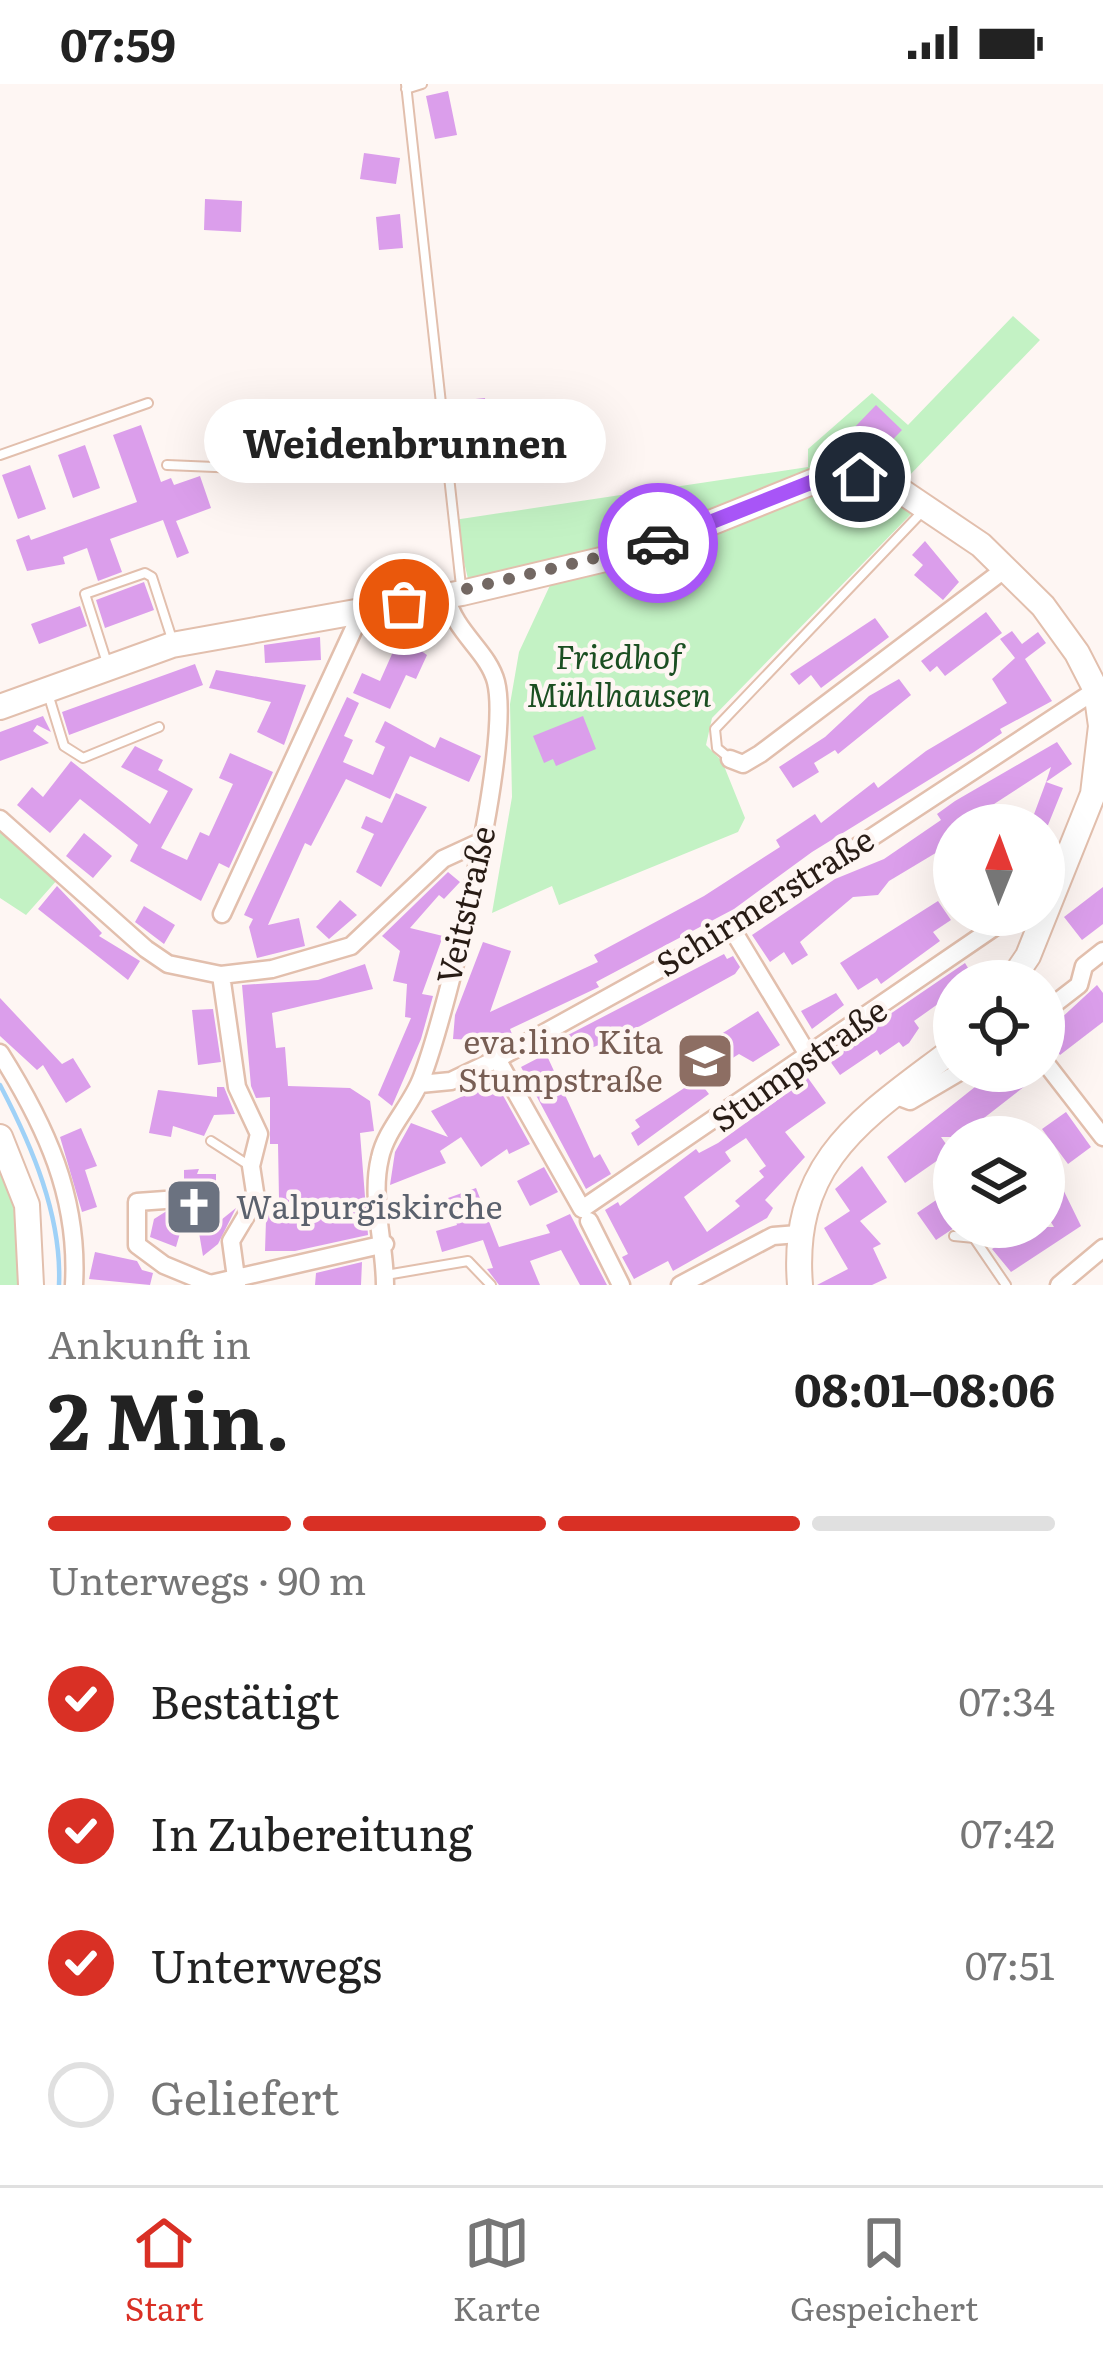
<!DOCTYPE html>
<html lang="de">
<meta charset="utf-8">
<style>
body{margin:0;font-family:Literata,serif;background:#f6f6f6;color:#222;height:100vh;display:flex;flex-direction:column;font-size:45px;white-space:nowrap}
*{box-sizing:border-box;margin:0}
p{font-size:39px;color:#767676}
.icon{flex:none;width:66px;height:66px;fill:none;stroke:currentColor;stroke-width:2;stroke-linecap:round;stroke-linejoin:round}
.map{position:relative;height:1201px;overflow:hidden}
.side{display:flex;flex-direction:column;background:#fff;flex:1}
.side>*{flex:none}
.needle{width:78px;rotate:1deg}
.fabs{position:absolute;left:933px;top:720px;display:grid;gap:24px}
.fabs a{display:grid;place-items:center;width:132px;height:132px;border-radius:50%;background:#fff;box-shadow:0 12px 48px #0002;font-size:60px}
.pin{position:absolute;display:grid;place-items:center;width:102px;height:102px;color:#fff;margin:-51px;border:6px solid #fff;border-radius:50%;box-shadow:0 3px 12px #0007}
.courier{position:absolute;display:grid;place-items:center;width:120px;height:120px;margin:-60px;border:9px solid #a855f7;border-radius:50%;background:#fff;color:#222;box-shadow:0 3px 15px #0007}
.bubble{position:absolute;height:84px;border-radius:42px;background:#fff;box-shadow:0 12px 48px #0002;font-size:39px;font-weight:700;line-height:84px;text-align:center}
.headline em{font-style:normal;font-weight:700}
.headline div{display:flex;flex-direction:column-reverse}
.headline{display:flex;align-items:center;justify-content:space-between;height:204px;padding:0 48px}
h1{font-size:78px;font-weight:700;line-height:90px}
.bar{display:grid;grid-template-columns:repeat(4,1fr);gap:18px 12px;align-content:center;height:144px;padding:0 48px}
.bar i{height:15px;border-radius:9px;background:#e0e0e0}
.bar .current{background:#d93025}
.bar p{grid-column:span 4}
ol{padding:0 48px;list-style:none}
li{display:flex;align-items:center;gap:36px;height:132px}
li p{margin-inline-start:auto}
li .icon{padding:12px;border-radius:50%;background:#d93025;color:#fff;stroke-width:4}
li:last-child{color:#767676}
li i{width:66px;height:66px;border:6px solid #e0e0e0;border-radius:50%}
.status{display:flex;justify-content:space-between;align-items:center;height:84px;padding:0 60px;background:#fff;direction:ltr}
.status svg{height:33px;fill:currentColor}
.dock{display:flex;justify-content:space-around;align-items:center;height:168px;border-top:3px solid #e0e0e0;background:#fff;font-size:33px;color:#767676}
.dock a{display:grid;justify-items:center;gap:6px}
.dock .current{color:#d93025}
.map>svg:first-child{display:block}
</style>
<div class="status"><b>07:59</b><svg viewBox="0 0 49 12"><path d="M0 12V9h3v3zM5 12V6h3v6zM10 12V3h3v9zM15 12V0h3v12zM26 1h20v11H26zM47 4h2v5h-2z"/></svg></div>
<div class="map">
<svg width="1103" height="1201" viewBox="0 0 1103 1201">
<rect width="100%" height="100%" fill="#fef6f3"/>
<path fill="#c3f2c4" d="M 1013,232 L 1040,256 L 906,395 C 817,363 742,423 659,452 C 599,473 531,484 469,499 L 454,436 L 808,383 L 808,365 L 872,309 L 908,341 Z
M 858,402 L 889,411 L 914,427 L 712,634 L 706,661 L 722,677 L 745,734 L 738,748 L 559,821 L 552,802 L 492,829 L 512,713 L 510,620 L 519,568 L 552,497 L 816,403 Z
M 0,743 L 58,795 L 26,831 L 0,814 Z
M 0,1082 L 23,1153 L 20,1201 L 0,1201 Z"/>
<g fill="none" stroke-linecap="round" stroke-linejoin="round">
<path stroke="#9fd1f7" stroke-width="4.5" d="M 0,1001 C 32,1062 62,1132 59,1201"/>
</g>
<path fill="#db9eeb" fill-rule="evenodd" d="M 448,7 L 457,51 L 435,55 L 426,12 Z
M 364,69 L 400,74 L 396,100 L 360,95 Z
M 205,115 L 242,117 L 241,148 L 204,146 Z
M 400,130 L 403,164 L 379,166 L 376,133 Z
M 485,314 L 489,354 L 460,357 L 456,317 Z
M 876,321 L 902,346 L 878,371 L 852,346 Z
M 141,341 L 161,398 L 171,394 L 174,401 L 200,392 L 211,424 L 176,437 L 189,469 L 177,474 L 163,436 L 110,455 L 122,488 L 98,497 L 87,464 L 63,473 L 65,480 L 27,487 L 16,456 L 29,451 L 31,456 L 137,418 L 113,351 Z
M 85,361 L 100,404 L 73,414 L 58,371 Z
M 30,381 L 46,425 L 18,435 L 2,391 Z
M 925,457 L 959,498 L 943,516 L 914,491 L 923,481 L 912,471 Z
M 144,498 L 154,526 L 105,544 L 96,516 Z
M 80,522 L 87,542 L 39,560 L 31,540 Z
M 986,528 L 1002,549 L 945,592 L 937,582 L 930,588 L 921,577 Z
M 875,534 L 889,553 L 821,604 L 811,591 L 799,601 L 790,590 Z
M 1012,547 L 1022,560 L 1038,548 L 1046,559 L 1025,575 L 1052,617 L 1000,645 L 1002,649 L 974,668 L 812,768 L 734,825 L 596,898 L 599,903 L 510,945 L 512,950 L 496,949 L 495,957 L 453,955 L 455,931 L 483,858 L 511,867 L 490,928 L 598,878 L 594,871 L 704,812 L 780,763 L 776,756 L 815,730 L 821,739 L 874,698 L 878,704 L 926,667 L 1007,619 L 992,595 L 1015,574 L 1000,555 Z
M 400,552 L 427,571 L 416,595 L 406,591 L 390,625 L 353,609 L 362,589 L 380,597 Z
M 320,553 L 321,576 L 265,579 L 264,561 Z
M 195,580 L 203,601 L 69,651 L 62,628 Z
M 216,586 L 306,601 L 284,661 L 257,648 L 271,618 L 209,604 Z
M 899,595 L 911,611 L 838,670 L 835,666 L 814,679 L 819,688 L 793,704 L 779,683 L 825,653 L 869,612 Z
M 347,613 L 359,619 L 344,652 L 353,656 L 343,678 L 373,691 L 385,663 L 375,658 L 385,637 L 435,664 L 440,653 L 481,672 L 469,698 L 410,672 L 390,715 L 346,695 L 311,762 L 305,759 L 268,841 L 299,834 L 305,862 L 257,874 L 249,843 L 253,835 L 244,831 Z
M 43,632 L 51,648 L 37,641 L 33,647 L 49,659 L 0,677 L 0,648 Z
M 583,632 L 596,665 L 556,682 L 553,675 L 544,679 L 533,652 Z
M 1057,658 L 1072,680 L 1046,698 L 1051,683 L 991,722 L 995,728 L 979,738 L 975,734 L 954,741 L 954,778 L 944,764 L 889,797 L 878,811 L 853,813 L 800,858 L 808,871 L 792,881 L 784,868 L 770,878 L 752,851 L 835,795 L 884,775 L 941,736 L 937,730 L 955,717 Z
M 135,662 L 163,676 L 158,686 L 193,705 L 161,764 L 187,776 L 200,748 L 209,752 L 233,700 L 219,694 L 230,669 L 273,688 L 229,784 L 219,779 L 201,817 L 130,777 L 138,761 L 80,715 L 50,749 L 17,721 L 32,703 L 43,713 L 71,677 L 150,740 L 168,707 L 121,683 Z
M 1046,698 L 1063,704 L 1048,741 L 1030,741 Z
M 396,709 L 427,723 L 381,803 L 356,788 L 374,750 L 361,744 L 366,732 L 382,739 Z
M 84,749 L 112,772 L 93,794 L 66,772 Z
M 448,788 L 460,798 L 444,815 L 439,811 L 410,844 L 443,852 L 422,910 L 433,912 L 421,955 L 392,1022 L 378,1011 L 411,934 L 405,933 L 407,900 L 393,897 L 400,867 L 382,852 Z
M 57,802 L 102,849 L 99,852 L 140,877 L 128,896 L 38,825 Z
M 1103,803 L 1103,840 L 1082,856 L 1064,833 Z
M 340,816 L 357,831 L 329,855 L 316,843 Z
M 938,817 L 951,836 L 933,848 L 940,857 L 881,900 L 877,894 L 858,906 L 840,879 Z
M 144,822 L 175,841 L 164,860 L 135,838 Z
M 724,870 L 727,875 L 733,872 L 740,883 L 735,890 L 622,952 L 586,966 L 583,959 L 548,974 L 594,1074 L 600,1070 L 611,1090 L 586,1105 L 521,983 L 546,970 L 543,964 Z
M 965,879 L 976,897 L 954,897 L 954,929 L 945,915 L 914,937 L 919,944 L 909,959 L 903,963 L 899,958 L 880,971 L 877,966 L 840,991 L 827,973 Z
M 365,880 L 373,905 L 272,929 L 276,964 L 285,963 L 288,1002 L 350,1004 L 370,1017 L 374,1047 L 360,1049 L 368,1151 L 295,1167 L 265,1167 L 266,1136 L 260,1133 L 268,1115 L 279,1115 L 278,1060 L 270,1060 L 270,1013 L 256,1014 L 251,1002 L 242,901 L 318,896 Z
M 1097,901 L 1103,909 L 1103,938 L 1060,971 L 1044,950 Z
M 836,909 L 844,921 L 812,945 L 801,927 Z
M 0,914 L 62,980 L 73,974 L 91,1003 L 66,1019 L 43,981 L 37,986 L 0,952 Z
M 213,925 L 221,978 L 198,981 L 192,926 Z
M 758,927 L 780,961 L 753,978 L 739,970 L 698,996 L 709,1010 L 638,1062 L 631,1049 L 640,1043 L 635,1036 L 692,999 L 678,977 Z
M 995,987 L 1039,991 L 975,1041 L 984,1053 L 941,1053 L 951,1067 L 905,1099 L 887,1073 Z
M 808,994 L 826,1019 L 785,1048 L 805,1073 L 765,1116 L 773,1124 L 767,1134 L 673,1187 L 668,1177 L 634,1195 L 622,1173 L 628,1170 L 605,1126 L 618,1118 L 620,1122 L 696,1065 L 699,1069 L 718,1059 ZM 746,1054 L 766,1082 L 759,1087 L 764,1093 L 735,1117 L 740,1122 L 707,1148 L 684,1113 L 731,1077 L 725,1068 Z
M 495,997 L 530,1060 L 509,1070 L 507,1065 L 481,1083 L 461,1053 L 440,1067 L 446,1079 L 390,1101 L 395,1068 L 411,1039 L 448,1053 L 431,1027 Z
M 217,1003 L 224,1003 L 235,1030 L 214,1031 L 204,1052 L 173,1042 L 171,1053 L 149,1049 L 158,1006 L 217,1013 Z
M 1066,1028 L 1091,1063 L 1068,1080 L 1042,1045 Z
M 81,1044 L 97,1082 L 85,1086 L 97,1123 L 82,1128 L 60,1053 Z
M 862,1082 L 887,1118 L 860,1137 L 881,1160 L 873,1164 L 887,1194 L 872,1201 L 817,1201 L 848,1185 L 824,1144 L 850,1127 L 835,1105 Z
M 544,1083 L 558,1108 L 530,1122 L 517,1097 Z
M 199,1085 L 197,1090 L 216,1090 L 216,1140 L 236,1124 L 218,1160 L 203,1172 L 192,1108 L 176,1163 L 150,1153 L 154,1135 L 184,1116 L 184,1086 Z
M 1055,1089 L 1081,1142 L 1011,1188 L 992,1165 L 1001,1159 L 990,1143 L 1054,1143 L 1044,1127 L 1044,1096 Z
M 476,1104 L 499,1163 L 550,1149 L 546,1141 L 570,1130 L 607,1201 L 580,1201 L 561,1166 L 530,1177 L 540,1201 L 499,1201 L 487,1185 L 493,1184 L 483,1156 L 442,1168 L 436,1147 L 457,1141 L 448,1114 Z
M 954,1104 L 954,1144 L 936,1156 L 917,1129 Z
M 95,1168 L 137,1177 L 142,1186 L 153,1189 L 150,1201 L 89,1195 Z
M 362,1178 L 361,1201 L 315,1201 L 316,1189 Z"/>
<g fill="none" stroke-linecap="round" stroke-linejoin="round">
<g stroke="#e2bfad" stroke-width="12">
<path id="lane" d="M 406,0 L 461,502
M 406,5 L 422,0
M 0,371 L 148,319
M 167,381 L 445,393
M 108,582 L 85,510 L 145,489 L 152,493 L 172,555
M 49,613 L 64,662 L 83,674 L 159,643
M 728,673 L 717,664 L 715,645 L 922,428
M 211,1057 L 250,1082
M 954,1152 L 974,1154 L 1006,1201
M 386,1191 L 468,1177 L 491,1201"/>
</g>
<g stroke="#e2bfad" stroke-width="21">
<path id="street" d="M 730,675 L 743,680 L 760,670 L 1005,485
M 0,735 L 146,865 L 168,880 L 221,891 L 272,885 L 351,862 L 443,775 L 480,758
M 222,830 L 362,527
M 732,845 L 810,974
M 221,891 L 237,1003 L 259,1050 L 251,1082 L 256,1115 L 231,1157 L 237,1201
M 1044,928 L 1079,901 L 1084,882 L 1103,867
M 0,969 C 46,1042 79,1113 74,1201
M 497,975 L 582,1125 L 1012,831
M 1044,977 L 1103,1053
M 420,1000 L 451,997 L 497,975 L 732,845 L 1096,606
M 894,1011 L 910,1017 L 961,987
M 165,1116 L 137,1118 L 137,1161 L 164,1181 L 210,1200 L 385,1160
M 589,1137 L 621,1201
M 385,1201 C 385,1159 370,1115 380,1074 C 386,1045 412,1021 422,993 C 448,925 512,662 496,598 C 488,567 455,549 446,512
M 680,1201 L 773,1152 L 798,1150
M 1059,1201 L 1103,1164"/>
</g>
<g stroke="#e2bfad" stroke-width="28">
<path id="secondary" d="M 0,623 L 172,561 L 462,509 L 643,466 L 812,398 L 860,393 L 895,403 L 981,461 L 1043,522 L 1077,569 L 1096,606 L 1101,642 L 1093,710 L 1028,872 L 1011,897
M 0,1053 L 27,1121 L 31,1201
M 800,1201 C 790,1075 865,1033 954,965"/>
</g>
<use href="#lane" stroke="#fff" stroke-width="8"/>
<use href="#street" stroke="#fff" stroke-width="16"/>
<use href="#secondary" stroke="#fff" stroke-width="24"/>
</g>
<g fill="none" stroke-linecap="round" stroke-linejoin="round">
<path stroke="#736863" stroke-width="12" stroke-dasharray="0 21.6" d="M 404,520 L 658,459"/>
<path stroke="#a855f7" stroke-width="15" d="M 658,459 L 812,398 L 860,393"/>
</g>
<defs>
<g id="school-square" transform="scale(3)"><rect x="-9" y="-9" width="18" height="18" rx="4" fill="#8d6e63" stroke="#fef6f3"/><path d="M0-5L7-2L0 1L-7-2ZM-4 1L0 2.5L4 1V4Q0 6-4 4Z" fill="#fff"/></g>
<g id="church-square" transform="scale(3)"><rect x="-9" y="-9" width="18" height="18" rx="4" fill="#6b7280" stroke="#fef6f3"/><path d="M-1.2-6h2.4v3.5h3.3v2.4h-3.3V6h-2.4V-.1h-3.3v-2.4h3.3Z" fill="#fff"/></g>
</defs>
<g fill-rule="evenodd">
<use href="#school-square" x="705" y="977"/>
<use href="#church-square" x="194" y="1123"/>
</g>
<g text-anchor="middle" stroke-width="9" stroke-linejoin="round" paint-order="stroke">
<g font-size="33" font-style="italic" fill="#1b4f22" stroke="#fef6f3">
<text x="619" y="585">Friedhof<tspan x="619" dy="38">Mühlhausen</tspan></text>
</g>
<g font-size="33" fill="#281c15" stroke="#fef6f3">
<text transform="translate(765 818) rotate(-32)" y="12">Schirmerstraße</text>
<text transform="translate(466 821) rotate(-77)" y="12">Veitstraße</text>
<text transform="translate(799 981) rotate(-35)" y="12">Stumpstraße</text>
</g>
<g font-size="33" fill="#785e54" stroke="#fef6f3" text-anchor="end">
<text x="663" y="970">eva:lino Kita<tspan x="663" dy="38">Stumpstraße</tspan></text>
</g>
<g font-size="33" fill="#5b616d" stroke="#fef6f3" text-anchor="start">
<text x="236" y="1135">Walpurgiskirche</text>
</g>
</g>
</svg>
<div class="fabs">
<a><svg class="needle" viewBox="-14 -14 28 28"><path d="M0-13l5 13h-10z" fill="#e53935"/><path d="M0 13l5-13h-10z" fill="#767676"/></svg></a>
<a><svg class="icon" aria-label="locate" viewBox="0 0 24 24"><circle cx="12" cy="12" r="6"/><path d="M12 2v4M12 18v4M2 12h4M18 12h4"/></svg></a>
<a><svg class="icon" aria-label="layers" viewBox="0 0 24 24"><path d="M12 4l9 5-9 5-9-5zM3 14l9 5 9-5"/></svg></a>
</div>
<div class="pin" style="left:404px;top:520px;background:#ea580c"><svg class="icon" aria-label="bag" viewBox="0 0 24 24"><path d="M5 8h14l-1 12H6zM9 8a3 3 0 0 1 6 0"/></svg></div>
<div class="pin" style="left:860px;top:393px;background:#1f2937"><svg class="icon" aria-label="home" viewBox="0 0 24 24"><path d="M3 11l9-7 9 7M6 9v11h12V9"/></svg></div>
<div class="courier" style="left:658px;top:459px"><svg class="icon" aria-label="car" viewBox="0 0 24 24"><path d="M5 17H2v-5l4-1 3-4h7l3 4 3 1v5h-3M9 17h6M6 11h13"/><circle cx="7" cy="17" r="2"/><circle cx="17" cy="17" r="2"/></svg></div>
<div class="bubble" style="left:204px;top:315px;width:402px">Weidenbrunnen</div>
</div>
<section class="side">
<div class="headline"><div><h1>2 Min.</h1><p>Ankunft in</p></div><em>08:01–08:06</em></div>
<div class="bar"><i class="current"></i><i class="current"></i><i class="current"></i><i></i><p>Unterwegs · 90 m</p></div>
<ol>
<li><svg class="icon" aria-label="check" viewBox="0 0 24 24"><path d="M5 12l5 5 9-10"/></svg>Bestätigt<p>07:34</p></li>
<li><svg class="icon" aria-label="check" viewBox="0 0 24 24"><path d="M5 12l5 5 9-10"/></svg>In Zubereitung<p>07:42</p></li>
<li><svg class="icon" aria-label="check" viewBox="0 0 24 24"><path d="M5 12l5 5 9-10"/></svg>Unterwegs<p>07:51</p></li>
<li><i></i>Geliefert</li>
</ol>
</section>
<nav class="dock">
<a class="current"><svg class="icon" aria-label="home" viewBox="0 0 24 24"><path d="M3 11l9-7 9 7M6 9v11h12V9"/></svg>Start</a>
<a><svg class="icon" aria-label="map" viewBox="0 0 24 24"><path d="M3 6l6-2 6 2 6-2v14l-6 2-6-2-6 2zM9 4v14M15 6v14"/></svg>Karte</a>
<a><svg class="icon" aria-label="saved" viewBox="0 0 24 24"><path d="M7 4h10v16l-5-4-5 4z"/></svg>Gespeichert</a>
</nav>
